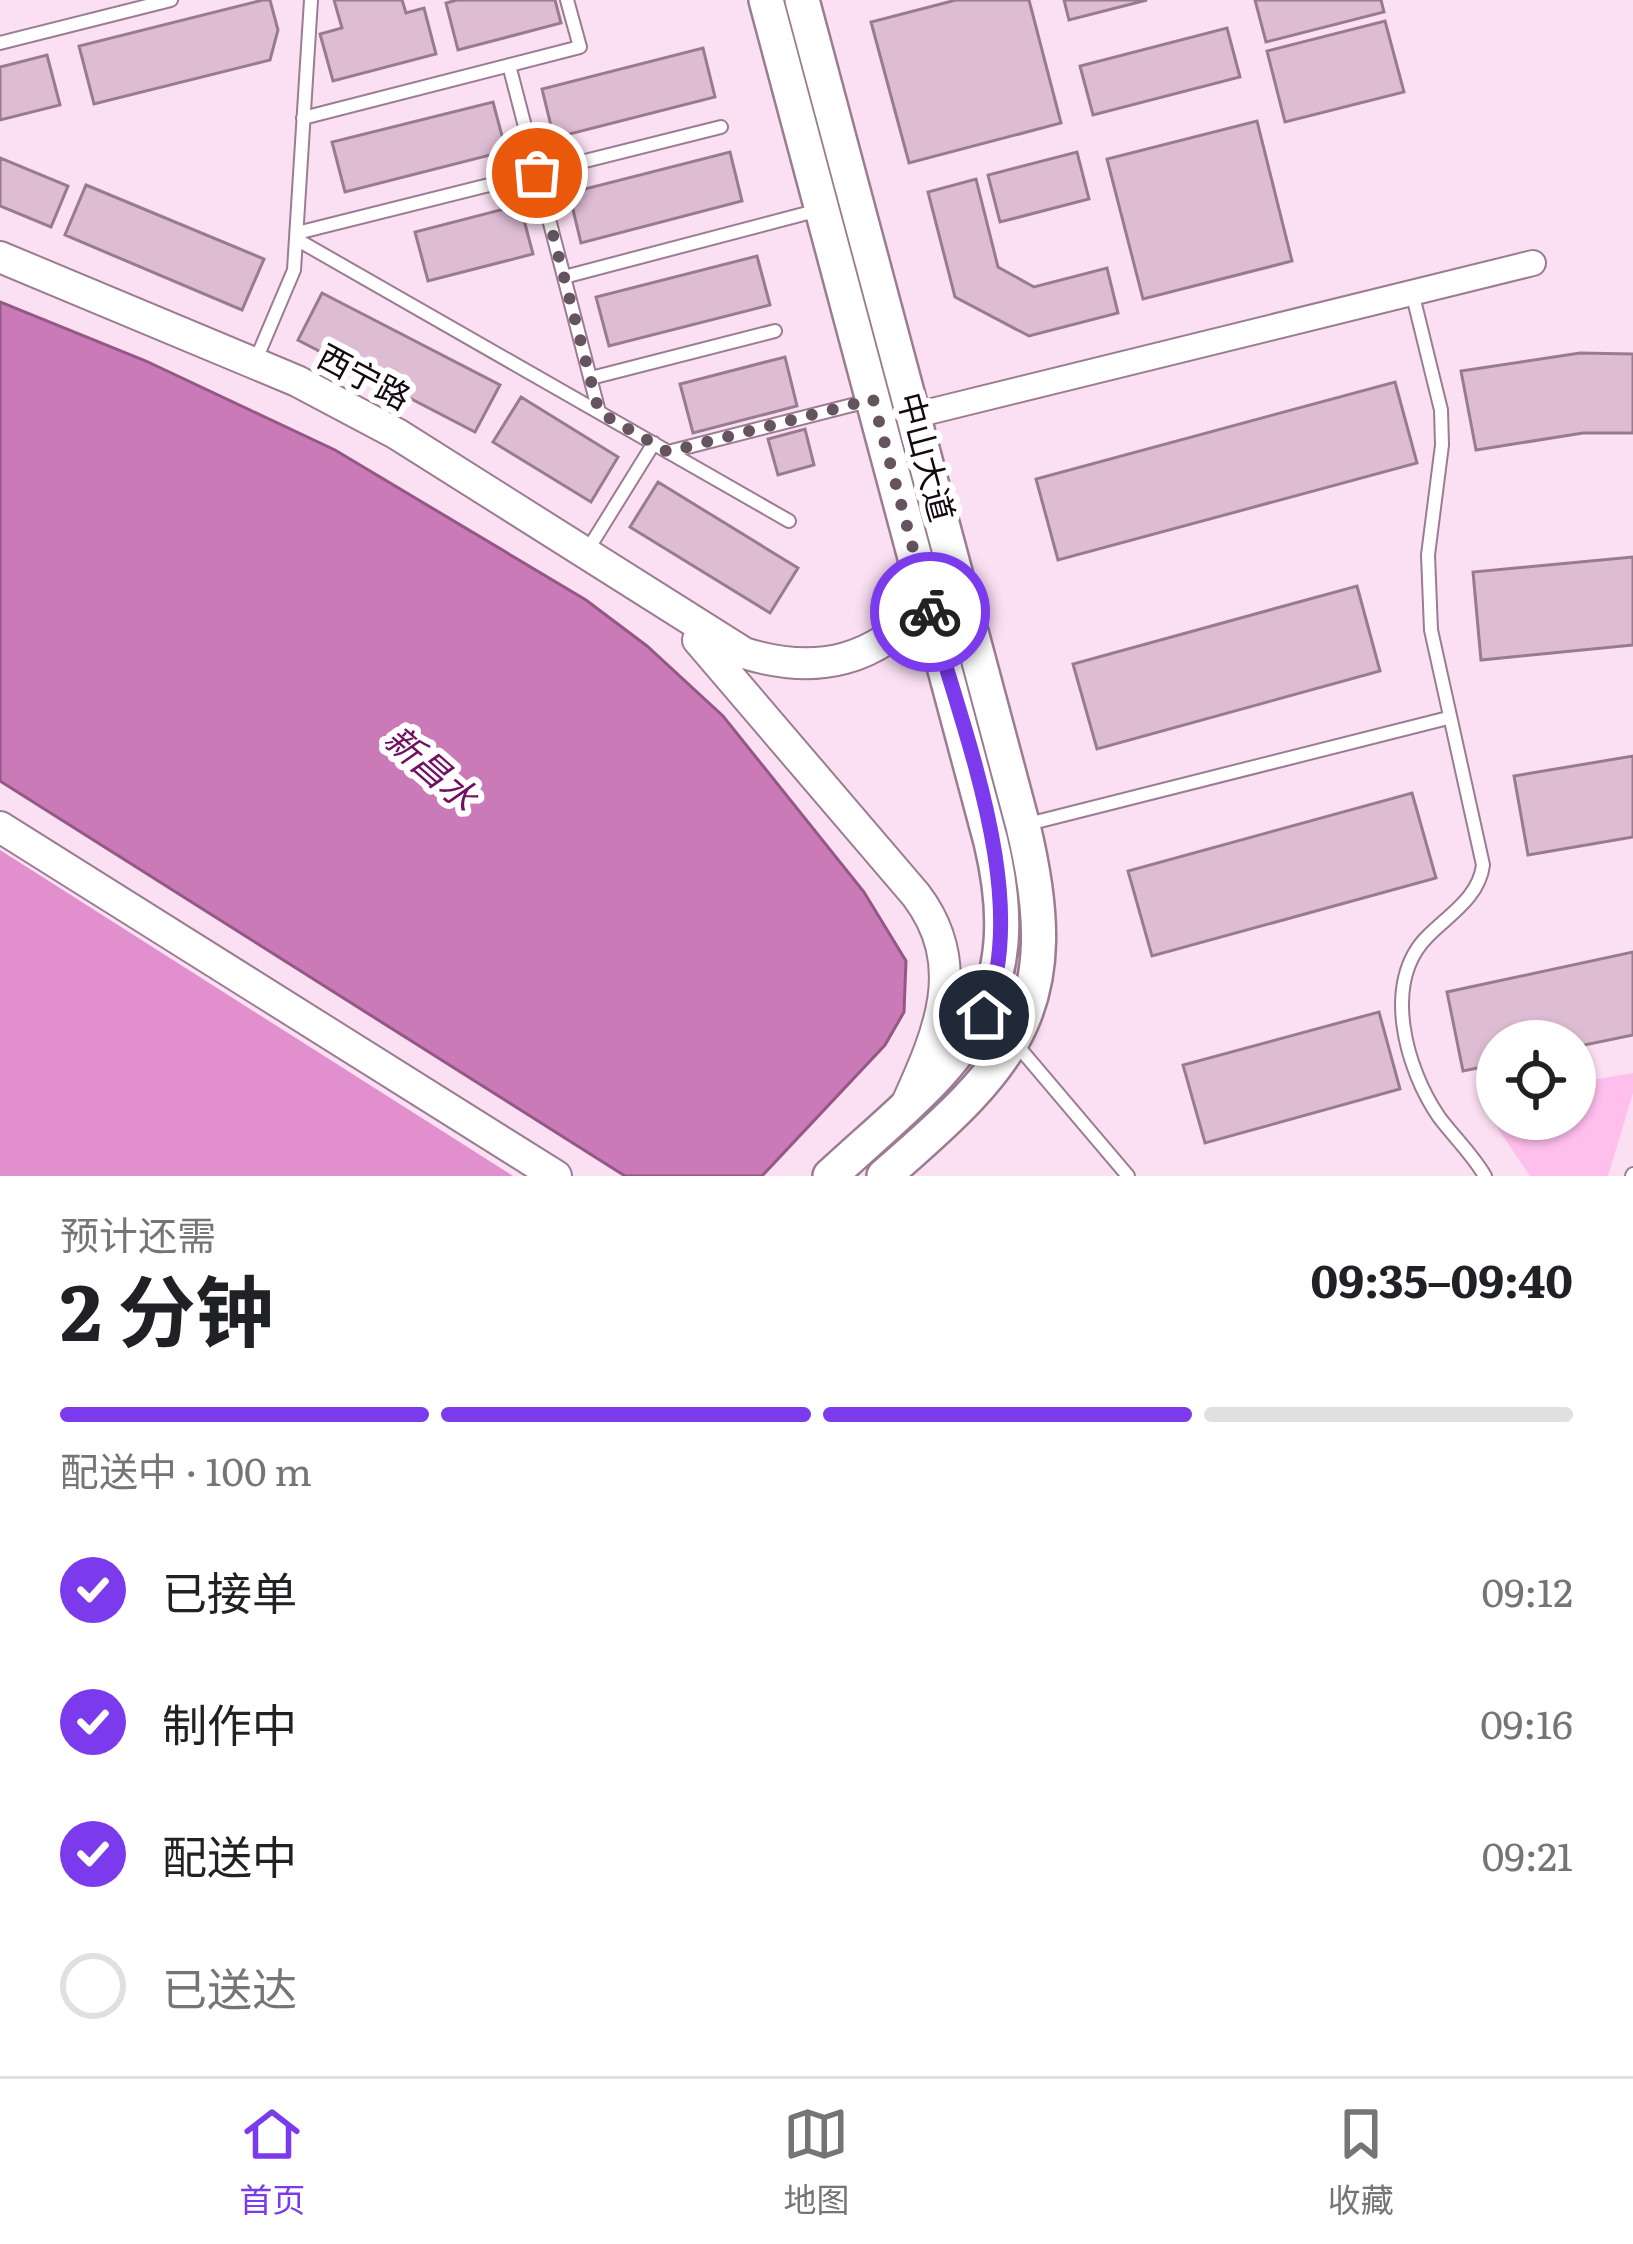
<!DOCTYPE html>
<html lang="zh">
<meta charset="utf-8">
<style>
body{margin:0;font-family:Literata,"Noto Sans SC",serif;background:#f2f2f2;color:#202124;height:100vh;display:flex;flex-direction:column;font-size:45px;white-space:nowrap}
*{box-sizing:border-box;margin:0}
p{font-size:39px;color:#757577}
.icon{flex:none;width:66px;height:66px;fill:none;stroke:currentColor;stroke-width:2;stroke-linecap:round;stroke-linejoin:round}
.map{position:relative;height:1176px;overflow:hidden}
.panel{display:flex;flex-direction:column;background:#fff;flex:1}
.panel>*{flex:none}
.tools{position:absolute;left:1476px;top:1020px;display:grid;gap:24px}
.tools a{display:grid;place-items:center;width:120px;height:120px;border-radius:50%;background:#fff;box-shadow:0 3px 9px #0004;font-size:60px}
.pin{position:absolute;display:grid;place-items:center;width:102px;height:102px;color:#fff;margin:-51px;border:6px solid #fff;border-radius:50%;box-shadow:0 3px 12px #0007}
.courier{position:absolute;display:grid;place-items:center;width:120px;height:120px;margin:-60px;border:9px solid #7c3aed;border-radius:50%;background:#fff;color:#222;box-shadow:0 3px 15px #0007}
.overview em{font-style:normal;font-weight:700}
.overview div{display:flex;flex-direction:column-reverse}
.overview{display:flex;align-items:center;justify-content:space-between;height:204px;padding:0 60px}
h1{font-size:78px;font-weight:700;line-height:90px}
.bar{display:grid;grid-template-columns:repeat(4,1fr);gap:18px 12px;align-content:center;height:144px;padding:0 60px}
.bar i{height:15px;border-radius:9px;background:#e0e0e0}
.bar .on{background:#7c3aed}
.bar p{grid-column:span 4}
ol{padding:0 60px;list-style:none}
li{display:flex;align-items:center;gap:36px;height:132px}
li p{margin-inline-start:auto}
li .icon{padding:12px;border-radius:50%;background:#7c3aed;color:#fff;stroke-width:4}
li:last-child{color:#757577}
li i{width:66px;height:66px;border:6px solid #e0e0e0;border-radius:50%}
.menu{display:flex;justify-content:space-around;align-items:center;height:168px;border-top:3px solid #e0e0e0;background:#fff;font-size:33px;color:#757577}
.menu a{display:grid;justify-items:center;gap:6px}
.menu .on{color:#7c3aed}
.map>svg:first-child{display:block}
</style>
<div class="map">
<svg width="1633" height="1176" viewBox="0 0 1633 1176">
<rect width="100%" height="100%" fill="#fbe0f3"/>
<path fill="#ffbfed" d="M 1633,1073 L 1633,1093 L 1608,1176 L 1530,1176 L 1479,1101 L 1497,1098 L 1497,1119 L 1575,1119 L 1575,1083 Z"/>
<path fill="#e290cd" d="M 0,850 L 513,1176 L 0,1176 Z"/>
<path fill="#ca7ab6" stroke="#935884" stroke-width="3" d="M 0,302 L 146,361 L 335,450 L 586,600 L 647,646 L 723,716 L 864,892 L 906,961 L 904,1012 L 885,1045 L 762,1176 L 625,1176 L 0,781 Z"/>
<path fill="#debdd4" stroke="#997b90" stroke-width="3" d="M 263,0 L 270,0 L 278,30 L 270,60 L 94,104 L 79,46 Z
M 334,0 L 402,0 L 406,13 L 424,8 L 436,54 L 333,81 L 320,34 L 342,28 Z
M 457,0 L 555,0 L 561,23 L 458,50 L 446,3 Z
M 956,0 L 1029,0 L 1061,123 L 909,163 L 871,22 Z
M 1064,0 L 1147,0 L 1069,20 Z
M 1255,0 L 1381,0 L 1384,12 L 1266,42 Z
M 1385,21 L 1404,92 L 1285,122 L 1267,51 Z
M 1227,28 L 1240,77 L 1093,115 L 1080,66 Z
M 703,48 L 715,97 L 554,138 L 542,89 Z
M 47,55 L 60,105 L 0,120 L 0,67 Z
M 493,102 L 506,151 L 345,192 L 332,142 Z
M 1257,121 L 1292,261 L 1143,299 L 1107,159 Z
M 730,152 L 742,201 L 581,243 L 569,193 Z
M 1077,152 L 1089,199 L 1000,222 L 988,175 Z
M 0,158 L 68,186 L 51,227 L 0,206 Z
M 976,179 L 998,267 L 1034,287 L 1107,268 L 1118,313 L 1029,336 L 955,297 L 928,192 Z
M 86,185 L 264,259 L 242,310 L 65,235 Z
M 520,205 L 533,254 L 428,281 L 415,232 Z
M 757,256 L 770,305 L 609,346 L 596,297 Z
M 322,293 L 500,385 L 475,432 L 298,340 Z
M 1580,353 L 1633,354 L 1633,433 L 1583,433 L 1476,450 L 1461,371 Z
M 785,357 L 797,406 L 693,433 L 680,384 Z
M 1395,382 L 1417,463 L 1058,560 L 1036,479 Z
M 521,397 L 618,457 L 591,502 L 493,442 Z
M 805,429 L 814,465 L 778,475 L 768,439 Z
M 658,482 L 798,568 L 770,613 L 630,527 Z
M 1633,557 L 1633,645 L 1481,660 L 1473,572 Z
M 1357,586 L 1380,671 L 1097,749 L 1073,664 Z
M 1633,756 L 1633,837 L 1528,855 L 1514,776 Z
M 1412,793 L 1436,878 L 1152,956 L 1128,871 Z
M 1633,952 L 1633,1035 L 1575,1047 L 1575,1041 L 1497,1041 L 1497,1064 L 1463,1071 L 1447,992 Z
M 1379,1012 L 1400,1089 L 1205,1143 L 1183,1065 Z"/>
<g fill="none" stroke-linecap="round" stroke-linejoin="round">
<g stroke="#9b7c92" stroke-width="16">
<path id="service" d="M 0,43 L 171,0
M 509,65 L 599,412
M 303,118 L 580,47 L 567,0
M 297,233 L 721,127
M 296,239 L 789,521
M 564,277 L 819,210
M 1412,292 L 1441,410 L 1442,445 L 1428,555 L 1431,630 L 1483,865 C 1479,897 1450,914 1428,936 C 1381,982 1406,1069 1439,1117 C 1454,1137 1472,1154 1485,1176
M 255,362 L 294,270 L 311,0
M 591,378 L 775,331
M 668,452 L 872,400
M 587,551 L 654,443
M 1024,825 L 1448,718
M 1016,1044 L 1128,1176
M 1632,1176 L 1633,1174"/>
</g>
<g stroke="#9b7c92" stroke-width="28">
<path id="minor" d="M 916,415 L 1533,263"/>
</g>
<g stroke="#9b7c92" stroke-width="34">
<path id="tertiary" d="M 0,257 L 297,381 L 397,434 L 744,653 C 818,676 876,661 927,603
M 698,640 L 916,895 C 969,965 939,1032 907,1103
M 0,827 L 556,1176"/>
</g>
<g stroke="#9b7c92" stroke-width="38">
<path id="secondary" d="M 766,0 L 991,842 C 1033,1017 946,1069 830,1176
M 802,0 L 1023,826 C 1067,1008 1017,1061 884,1176"/>
</g>
<use href="#service" stroke="#fff" stroke-width="12"/>
<use href="#minor" stroke="#fff" stroke-width="24"/>
<use href="#tertiary" stroke="#fff" stroke-width="30"/>
<use href="#secondary" stroke="#fff" stroke-width="33"/>
</g>
<g fill="none" stroke-linecap="round" stroke-linejoin="round">
<path stroke="#655460" stroke-width="12" stroke-dasharray="0 21.6" d="M 537,173 L 599,412 L 668,452 L 873,399 L 930,612"/>
<path stroke="#7c3aed" stroke-width="15" d="M 930,612 C 962,730 1033,900 984,1015"/>
</g>
<g text-anchor="middle" stroke-width="12" stroke-linejoin="round" paint-order="stroke">
<g font-size="33" fill="#140911" stroke="#fff">
<text transform="translate(364 377) rotate(28)" y="12">西宁路</text>
<text transform="translate(926 457) rotate(75)" y="12">中山大道</text>
</g>
<g font-size="36" font-style="italic" fill="#710f60" stroke="#fff">
<text transform="translate(431 768) rotate(41)" y="13">新昌水</text>
</g>
</g>
</svg>
<div class="tools">
<a><svg class="icon" aria-label="locate" viewBox="0 0 24 24"><circle cx="12" cy="12" r="6"/><path d="M12 2v4M12 18v4M2 12h4M18 12h4"/></svg></a>
</div>
<div class="pin" style="left:537px;top:173px;background:#ea580c"><svg class="icon" aria-label="bag" viewBox="0 0 24 24"><path d="M5 8h14l-1 12H6zM9 8a3 3 0 0 1 6 0"/></svg></div>
<div class="pin" style="left:984px;top:1015px;background:#1f2937"><svg class="icon" aria-label="home" viewBox="0 0 24 24"><path d="M3 11l9-7 9 7M6 9v11h12V9"/></svg></div>
<div class="courier" style="left:930px;top:612px"><svg class="icon" aria-label="bike" viewBox="0 0 24 24"><circle cx="6" cy="16" r="4"/><circle cx="18" cy="16" r="4"/><path d="M6 16l4-8h5l3 8M10 8l3 8H6M13 5h3"/></svg></div>
</div>
<section class="panel">
<div class="overview"><div><h1>2 分钟</h1><p>预计还需</p></div><em>09:35–09:40</em></div>
<div class="bar"><i class="on"></i><i class="on"></i><i class="on"></i><i></i><p>配送中 · 100 m</p></div>
<ol>
<li><svg class="icon" aria-label="check" viewBox="0 0 24 24"><path d="M5 12l5 5 9-10"/></svg>已接单<p>09:12</p></li>
<li><svg class="icon" aria-label="check" viewBox="0 0 24 24"><path d="M5 12l5 5 9-10"/></svg>制作中<p>09:16</p></li>
<li><svg class="icon" aria-label="check" viewBox="0 0 24 24"><path d="M5 12l5 5 9-10"/></svg>配送中<p>09:21</p></li>
<li><i></i>已送达</li>
</ol>
</section>
<nav class="menu">
<a class="on"><svg class="icon" aria-label="home" viewBox="0 0 24 24"><path d="M3 11l9-7 9 7M6 9v11h12V9"/></svg>首页</a>
<a><svg class="icon" aria-label="map" viewBox="0 0 24 24"><path d="M3 6l6-2 6 2 6-2v14l-6 2-6-2-6 2zM9 4v14M15 6v14"/></svg>地图</a>
<a><svg class="icon" aria-label="saved" viewBox="0 0 24 24"><path d="M7 4h10v16l-5-4-5 4z"/></svg>收藏</a>
</nav>
